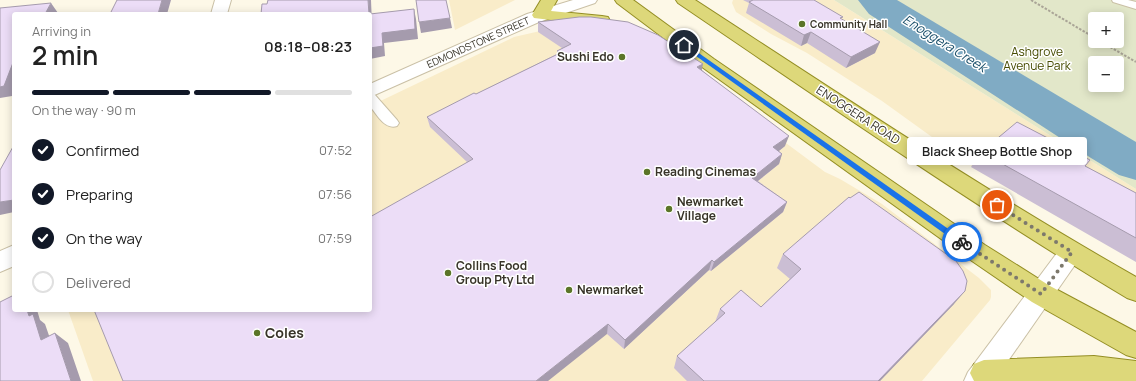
<!DOCTYPE html>
<meta charset="utf-8">
<style>
body{margin:0;font-family:Manrope,sans-serif;background:#f6f6f6;color:#222;height:100vh;display:flex;flex-direction:column;font-size:15px;white-space:nowrap}
*{box-sizing:border-box;margin:0}
p{font-size:13px;color:#767676}
.icon{flex:none;width:22px;height:22px;fill:none;stroke:currentColor;stroke-width:2;stroke-linecap:round;stroke-linejoin:round}
.map{position:relative;flex:1;overflow:hidden}
.details{position:absolute;left:12px;top:12px;width:360px;height:300px;display:flex;flex-direction:column;background:#fff;border-radius:4px;box-shadow:0 2px 10px #0003}
.details>*{flex:none}
.fabs{position:absolute;left:1088px;top:12px;display:grid;gap:8px}
.fabs a{display:grid;place-items:center;width:36px;height:36px;border-radius:4px;background:#fff;box-shadow:0 2px 10px #0003;font-size:20px}
.pin{position:absolute;display:grid;place-items:center;width:34px;height:34px;color:#fff;margin:-17px;border:2px solid #fff;border-radius:50%;box-shadow:0 1px 4px #0007}
.courier{position:absolute;display:grid;place-items:center;width:40px;height:40px;margin:-20px;border:3px solid #1a73e8;border-radius:50%;background:#fff;color:#222;box-shadow:0 1px 5px #0007}
.bubble{position:absolute;height:28px;border-radius:4px;background:#fff;box-shadow:0 2px 10px #0003;font-size:13px;font-weight:600;line-height:28px;text-align:center}
.headline em{font-style:normal;font-weight:600}
.headline div{display:flex;flex-direction:column-reverse}
.headline{display:flex;align-items:center;justify-content:space-between;height:68px;padding:0 20px}
h1{font-size:26px;font-weight:600;line-height:30px}
.bar{display:grid;grid-template-columns:repeat(4,1fr);gap:6px 4px;align-content:center;height:48px;padding:0 20px}
.bar i{height:5px;border-radius:3px;background:#e0e0e0}
.bar .current{background:#111827}
.bar p{grid-column:span 4}
ol{padding:0 20px;list-style:none}
li{display:flex;align-items:center;gap:12px;height:44px}
li p{margin-inline-start:auto}
li .icon{padding:4px;border-radius:50%;background:#111827;color:#fff;stroke-width:4}
li:last-child{color:#767676}
li i{width:22px;height:22px;border:2px solid #e0e0e0;border-radius:50%}
.map>svg:first-child{display:block}
</style>
<div class="map">
<svg width="1136" height="381" viewBox="0 0 1136 381">
<rect width="100%" height="100%" fill="#fdf8e7"/>
<path fill="#f9ecc9" d="M 449,0 L 515,0 L 455,30 Z
M 733,0 L 834,0 L 1136,189 L 1136,260 L 975,168 L 882,101 L 807,53 L 771,34 L 736,12 L 732,3 Z
M 562,26 L 728,100 L 825,172 L 840,179 L 882,204 L 979,278 L 991,290 L 991,297 L 990,300 L 922,381 L 93,381 L 68,310 L 370,310 L 370,106 L 514,37 Z"/>
<path fill="#e2e7c9" fill-rule="evenodd" d="M 834,0 L 1136,0 L 1136,189 L 866,20 ZM 1095,19 L 1117,19 L 1117,41 L 1095,41 ZM 1095,63 L 1117,63 L 1117,85 L 1095,85 Z"/>
<g fill="none" stroke-linecap="round" stroke-linejoin="round">
<path fill="#80abc4" fill-rule="evenodd" d="M 858,0 L 897,0 L 1136,142 L 1136,180 L 1119,175 L 1091,158 L 869,14 Z"/>
<g stroke="#cac0a6" stroke-width="2">
<path id="service" d="M 1112,0 L 1128,0 L 1136,2 L 1136,9 L 1113,2 Z
M 370,94 L 375,95 L 397,120 L 399,123 L 397,126 C 385,130 377,115 370,106 Z"/>
</g>
<g stroke="#cac0a6" stroke-width="2">
<path id="minor" d="M 215,0 L 231,0 L 227,14 L 211,14 Z"/>
</g>
<g stroke="#cac0a6" stroke-width="2">
<path id="tertiary" d="M 573,0 L 597,0 L 595,3 L 539,22 L 370,97 L 370,84 L 527,14 Z
M 14,245 L 14,266 L 0,272 L 0,251 Z"/>
</g>
<g stroke="#cac0a6" stroke-width="2">
<path id="secondary" d="M 1071,242 L 1079,245 L 1083,252 L 1079,259 L 994,381 L 964,381 L 968,372 L 1063,245 Z"/>
</g>
<g stroke="#948e24" stroke-width="2">
<path id="primary" d="M 541,0 L 557,0 L 551,11 L 602,16 L 608,17 L 610,21 L 608,25 L 602,26 L 534,18 L 532,15 Z
M 615,0 L 633,0 L 714,59 L 985,245 L 1050,286 L 1136,332 L 1136,358 L 1126,355 L 1032,302 L 969,259 L 702,67 L 617,3 Z
M 676,0 L 695,0 C 841,95 985,191 1136,277 L 1136,301 L 1127,298 C 974,206 827,104 678,3 Z
M 1094,356 L 1136,361 L 1136,381 L 974,381 L 970,373 L 974,364 L 984,360 Z"/>
</g>
<path stroke="#aaa597" stroke-width="2" stroke-dasharray="2.5 1.5" stroke-linecap="butt" d="M 1031,0 L 1095,38
M 1100,41 L 1136,62"/>
<use href="#service" fill="#fff" fill-rule="evenodd"/>
<use href="#minor" fill="#fff" fill-rule="evenodd"/>
<use href="#tertiary" fill="#fff" fill-rule="evenodd"/>
<use href="#secondary" fill="#fff" fill-rule="evenodd"/>
<use href="#primary" fill="#ddd87a" fill-rule="evenodd"/>
</g>
<path fill="#cbbed4" d="M 743,0 L 814,0 L 842,20 L 875,53 L 846,68 L 807,43 L 801,46 L 746,13 L 749,3 Z
M 538,22 L 702,70 L 785,146 L 779,151 L 782,154 L 779,164 L 758,181 L 787,202 L 783,212 L 711,271 L 709,270 L 624,349 L 607,334 L 370,310 L 467,162 L 430,127 L 427,117 L 476,94 L 557,54 L 557,51 L 562,48 L 538,32 Z
M 981,152 L 1085,166 L 1136,193 L 1136,262 L 971,167 Z
M 783,254 L 954,304 L 880,381 L 687,381 L 674,368 L 677,356 L 715,322 L 720,309 L 761,307 L 790,279 L 777,268 Z"/>
<path fill="#a59bad" d="M 162,0 L 171,0 L 167,14 L 158,14 Z
M 368,0 L 371,0 L 372,25 L 370,19 L 370,14 L 369,14 Z
M 51,3 L 58,13 L 57,14 L 45,14 Z
M 414,9 L 416,19 L 418,39 L 384,43 L 385,56 L 370,59 L 370,48 L 382,33 Z
M 450,18 L 452,28 L 421,33 L 419,22 Z
M 811,32 L 807,43 L 801,46 L 804,35 Z
M 880,42 L 875,53 L 846,68 L 851,57 Z
M 14,60 L 14,92 L 12,96 L 0,98 L 0,87 Z
M 703,64 L 701,74 L 697,67 Z
M 789,136 L 785,146 L 770,158 L 773,147 Z
M 782,154 L 779,164 L 749,188 L 752,178 Z
M 14,200 L 14,212 L 0,215 L 0,202 Z
M 787,202 L 783,212 L 711,271 L 714,262 Z
M 712,260 L 709,270 L 624,349 L 625,340 Z
M 965,291 L 954,304 L 880,381 L 878,381 Z
M 27,310 L 37,310 L 40,320 L 45,324 L 54,350 L 41,340 L 29,316 Z
M 608,324 L 607,334 L 548,381 L 536,381 Z
M 55,333 L 68,343 L 81,381 L 71,381 Z"/>
<path fill="#ecddf7" stroke="#a59bad" d="M 117,0 L 162,0 L 158,14 L 110,14 Z
M 268,0 L 368,0 L 369,14 L 261,14 L 262,4 L 267,4 Z
M 416,0 L 446,0 L 450,18 L 419,22 Z
M 753,0 L 814,0 L 843,17 L 840,18 L 880,42 L 851,57 L 811,32 L 804,35 L 749,2 Z
M 51,3 L 45,14 L 14,14 L 14,60 L 4,86 L 0,87 L 0,8 Z
M 414,9 L 415,29 L 382,33 L 383,46 L 370,48 L 370,14 Z
M 579,17 L 591,17 L 628,22 L 658,35 L 703,64 L 697,67 L 789,136 L 773,147 L 782,154 L 752,178 L 787,202 L 714,262 L 712,260 L 625,340 L 608,324 L 536,381 L 123,381 L 94,310 L 370,310 L 370,217 L 473,159 L 427,117 L 474,93 L 476,94 L 560,53 L 557,51 L 571,44 L 538,22 Z
M 1017,122 L 1090,160 L 1085,166 L 1136,193 L 1136,238 L 981,152 Z
M 14,145 L 14,200 L 0,202 L 0,170 Z
M 859,192 L 956,261 L 963,271 L 967,281 L 965,291 L 878,381 L 704,381 L 677,356 L 725,313 L 720,309 L 741,290 L 761,307 L 801,269 L 783,254 L 849,197 L 850,198 Z
M 14,295 L 14,310 L 27,310 L 29,316 L 33,314 L 41,340 L 55,333 L 71,381 L 0,381 L 0,302 Z"/>
<path fill="#1a73e8" d="M 682,44 L 686,44 L 964,240 L 964,244 L 959,244 L 682,46 Z"/>
<g fill="none" stroke-linecap="round" stroke-linejoin="round">
<path stroke="#7d796c" stroke-width="4" stroke-dasharray="0 7.2" d="M 962,242 L 1041,294 L 1072,252 L 997,205"/>
</g>
<g fill="#5b7528" stroke="#fff" stroke-width="1.5">
<circle cx="802" cy="24" r="4"/>
<circle cx="622" cy="57" r="4"/>
<circle cx="647" cy="172" r="4"/>
<circle cx="669" cy="209" r="4"/>
<circle cx="448" cy="273" r="4"/>
<circle cx="569" cy="290" r="4"/>
<circle cx="257" cy="333" r="4"/>
</g>
<g text-anchor="middle" stroke-width="3" stroke-linejoin="round" paint-order="stroke">
<g font-size="10" font-weight="bold" fill="#383429" stroke="#fff" text-anchor="start">
<text x="810" y="28">Community Hall</text>
</g>
<g font-size="10" fill="#383429" stroke="#fff">
<text transform="translate(478 42) rotate(-24)" y="4">EDMONDSTONE STREET</text>
</g>
<g font-size="12" fill="#474c01" stroke="#fff">
<text x="1037" y="56">Ashgrove<tspan x="1037" dy="14">Avenue Park</tspan></text>
</g>
<g font-size="12" font-weight="bold" fill="#383429" stroke="#fff" text-anchor="start">
<text x="614" y="61" text-anchor="end">Sushi Edo</text>
<text x="655" y="176">Reading Cinemas</text>
<text x="677" y="206">Newmarket<tspan x="677" dy="14">Village</tspan></text>
<text x="456" y="270">Collins Food<tspan x="456" dy="14">Group Pty Ltd</tspan></text>
<text x="577" y="294">Newmarket</text>
</g>
<g font-size="12" fill="#383429" stroke="#fff">
<text transform="translate(858 115) rotate(33)" y="4">ENOGGERA ROAD</text>
</g>
<g font-size="13" font-style="italic" fill="#1c516c" stroke="#fff">
<text transform="translate(945 43) rotate(32)" y="5">Enoggera Creek</text>
</g>
<g font-size="14" font-weight="bold" fill="#383429" stroke="#fff" text-anchor="start">
<text x="265" y="338">Coles</text>
</g>
</g>
</svg>
<div class="fabs">
<a>+</a>
<a>−</a>
</div>
<div class="pin" style="left:997px;top:205px;background:#ea580c"><svg class="icon" aria-label="bag" viewBox="0 0 24 24"><path d="M5 8h14l-1 12H6zM9 8a3 3 0 0 1 6 0"/></svg></div>
<div class="pin" style="left:684px;top:45px;background:#1f2937"><svg class="icon" aria-label="home" viewBox="0 0 24 24"><path d="M3 11l9-7 9 7M6 9v11h12V9"/></svg></div>
<div class="courier" style="left:962px;top:242px"><svg class="icon" aria-label="bike" viewBox="0 0 24 24"><circle cx="6" cy="16" r="4"/><circle cx="18" cy="16" r="4"/><path d="M6 16l4-8h5l3 8M10 8l3 8H6M13 5h3"/></svg></div>
<div class="bubble" style="left:907px;top:137px;width:180px">Black Sheep Bottle Shop</div>
<section class="details">
<div class="headline"><div><h1>2 min</h1><p>Arriving in</p></div><em>08:18–08:23</em></div>
<div class="bar"><i class="current"></i><i class="current"></i><i class="current"></i><i></i><p>On the way · 90 m</p></div>
<ol>
<li><svg class="icon" aria-label="check" viewBox="0 0 24 24"><path d="M5 12l5 5 9-10"/></svg>Confirmed<p>07:52</p></li>
<li><svg class="icon" aria-label="check" viewBox="0 0 24 24"><path d="M5 12l5 5 9-10"/></svg>Preparing<p>07:56</p></li>
<li><svg class="icon" aria-label="check" viewBox="0 0 24 24"><path d="M5 12l5 5 9-10"/></svg>On the way<p>07:59</p></li>
<li><i></i>Delivered</li>
</ol>
</section>
</div>
